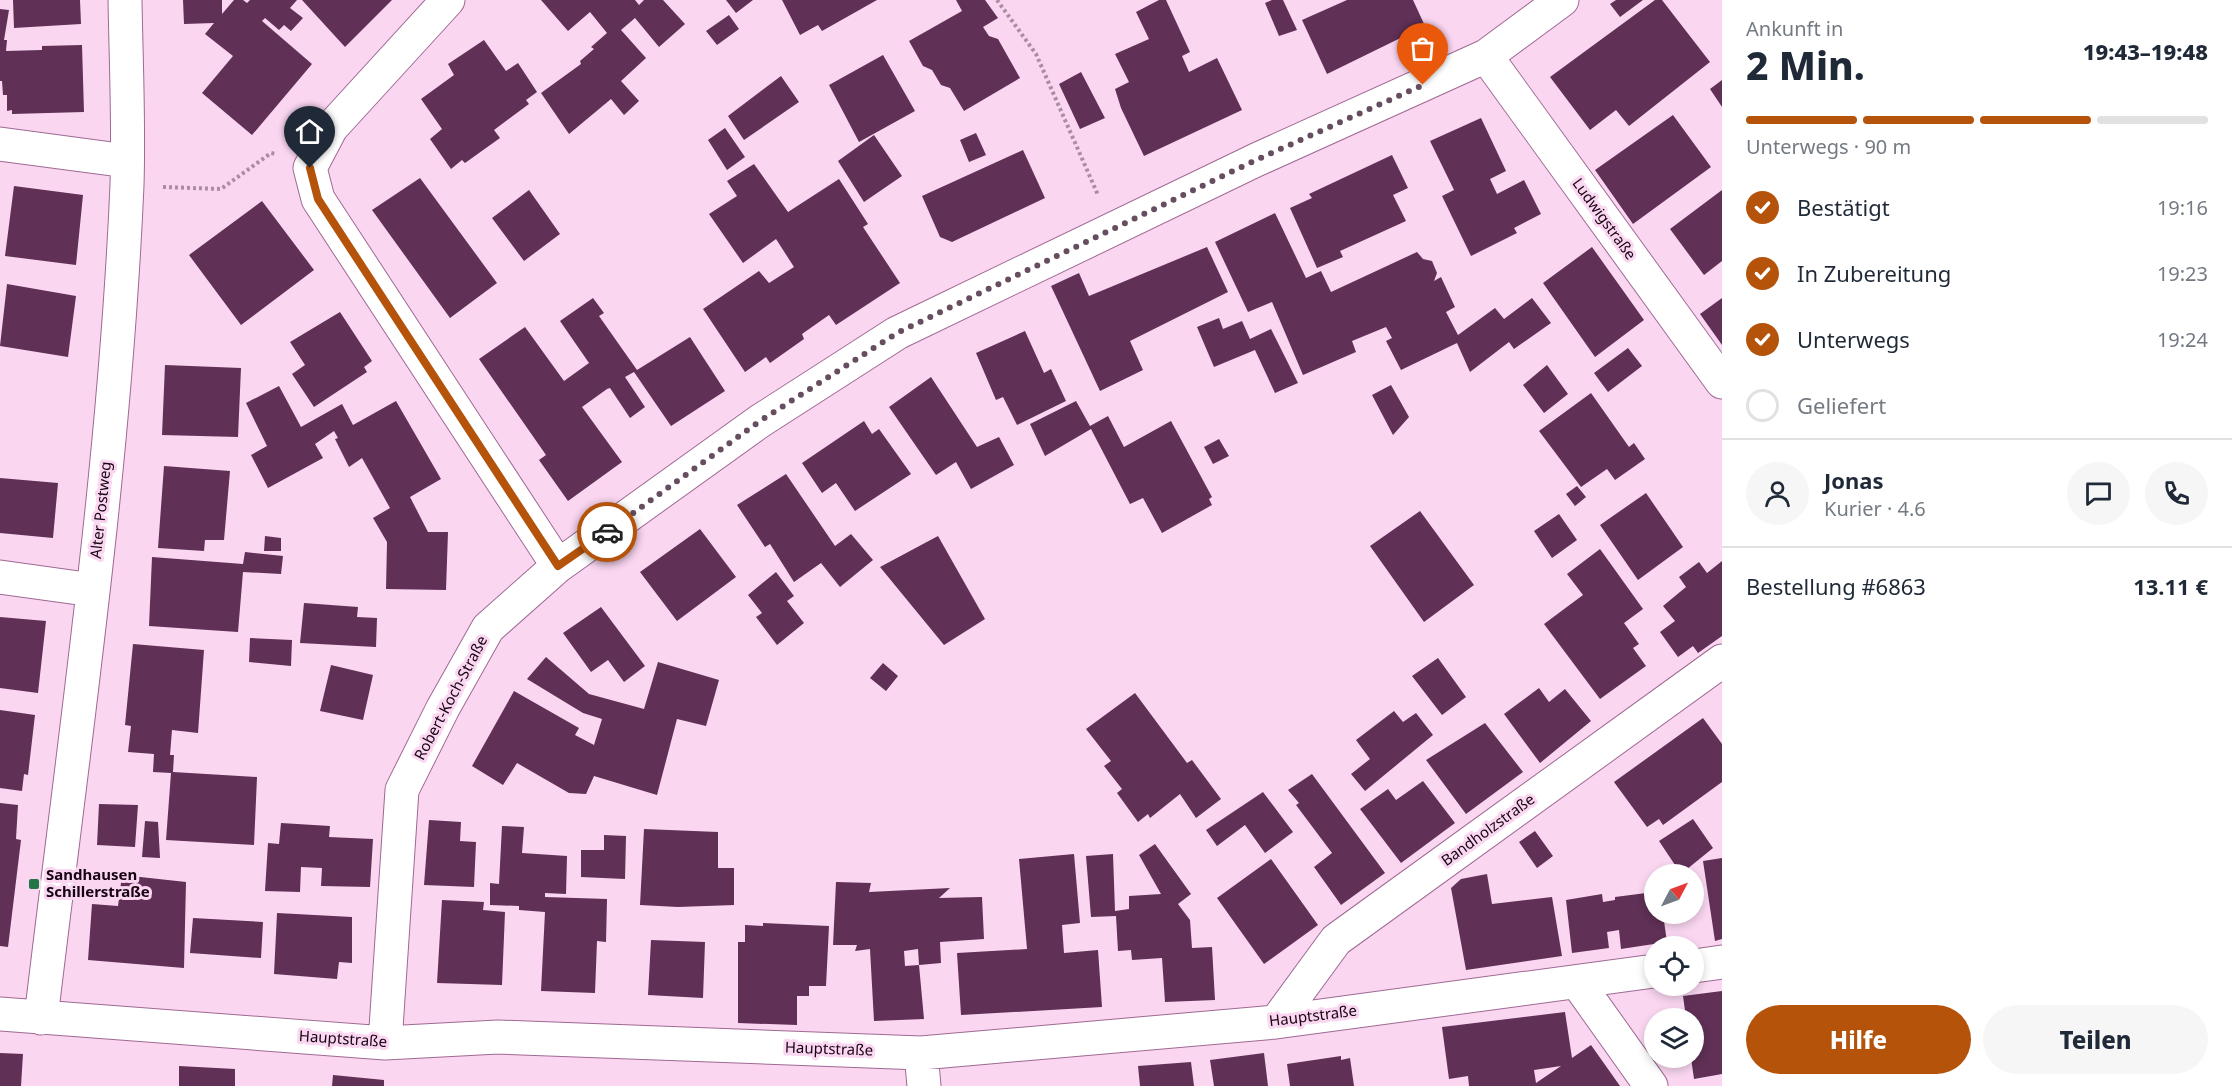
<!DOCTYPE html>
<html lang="de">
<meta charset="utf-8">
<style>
body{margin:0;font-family:"Noto Sans",sans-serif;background:#f6f6f7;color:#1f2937;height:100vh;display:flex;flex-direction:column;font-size:22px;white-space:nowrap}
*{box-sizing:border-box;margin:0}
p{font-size:20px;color:#747a83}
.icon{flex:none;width:33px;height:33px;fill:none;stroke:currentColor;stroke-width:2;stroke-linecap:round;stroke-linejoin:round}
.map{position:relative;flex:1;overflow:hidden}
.drawer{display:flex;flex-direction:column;background:#fff;width:510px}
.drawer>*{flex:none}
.needle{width:39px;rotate:49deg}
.fabs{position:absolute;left:1644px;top:864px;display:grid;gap:12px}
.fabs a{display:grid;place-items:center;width:60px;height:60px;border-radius:50%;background:#fff;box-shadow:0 3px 9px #0003;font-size:30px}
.pin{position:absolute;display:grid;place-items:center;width:51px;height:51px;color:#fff;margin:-62px -26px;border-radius:50% 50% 50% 0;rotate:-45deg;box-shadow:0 0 6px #0007}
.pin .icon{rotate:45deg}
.courier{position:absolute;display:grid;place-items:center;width:60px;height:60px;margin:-30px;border:4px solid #b45309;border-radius:50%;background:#fff;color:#222;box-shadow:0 2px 8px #0007}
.headline em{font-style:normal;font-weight:800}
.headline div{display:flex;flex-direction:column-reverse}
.headline{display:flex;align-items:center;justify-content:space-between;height:102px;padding:0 24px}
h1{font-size:39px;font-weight:800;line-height:45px}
.bar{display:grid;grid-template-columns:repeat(4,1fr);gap:9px 6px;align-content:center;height:72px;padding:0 24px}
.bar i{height:8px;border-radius:4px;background:#e0e1e3}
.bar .on{background:#b45309}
.bar p{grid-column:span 4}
.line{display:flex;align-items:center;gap:15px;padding:0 24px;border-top:2px solid #e0e1e3}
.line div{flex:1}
.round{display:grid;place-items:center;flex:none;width:63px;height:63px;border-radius:32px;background:#f6f6f7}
ol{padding:0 24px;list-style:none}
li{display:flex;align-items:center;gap:18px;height:66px}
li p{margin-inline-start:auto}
li .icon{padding:6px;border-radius:50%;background:#b45309;color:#fff;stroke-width:4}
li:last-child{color:#747a83}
li i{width:33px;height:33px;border:3px solid #e0e1e3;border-radius:50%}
.primary-button{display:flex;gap:12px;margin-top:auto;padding:12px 24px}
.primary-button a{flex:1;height:69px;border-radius:36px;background:#b45309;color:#fff;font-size:24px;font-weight:800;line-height:69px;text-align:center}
.primary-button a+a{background:#f6f6f7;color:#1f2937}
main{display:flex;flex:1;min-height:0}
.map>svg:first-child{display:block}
</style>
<main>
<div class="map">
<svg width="1722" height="1086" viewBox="0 0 1722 1086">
<rect width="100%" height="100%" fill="#fad6f1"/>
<path fill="#603056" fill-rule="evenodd" d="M 13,0 L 80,0 L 81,24 L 14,28 Z
M 183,0 L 222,0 L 222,14 L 234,0 L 243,0 L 247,3 L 250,0 L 297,0 L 290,8 L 303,18 L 291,31 L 284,25 L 279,30 L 265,18 L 262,21 L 312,64 L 252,135 L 202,93 L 233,56 L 205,34 L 214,23 L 184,24 Z
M 302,0 L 392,0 L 345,47 Z
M 541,0 L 635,0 L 639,5 L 644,0 L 663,0 L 685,24 L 659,47 L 635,18 L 621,30 L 646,58 L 621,81 L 639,101 L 624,115 L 611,99 L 569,134 L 541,93 L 581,64 L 580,61 L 594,49 L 591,47 L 607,33 L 590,12 L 568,31 Z
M 726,0 L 753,0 L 736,13 Z
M 782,0 L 877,0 L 822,31 L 818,25 L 800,35 Z
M 956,0 L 985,0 L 998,18 L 983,27 L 989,36 L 998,39 L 1020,78 L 964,111 L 950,88 L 941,85 L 932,70 L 923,66 L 909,41 L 962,11 Z
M 1159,0 L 1166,0 L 1190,52 L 1182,56 L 1189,72 L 1217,58 L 1242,110 L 1144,156 L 1121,108 L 1115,89 L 1129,82 L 1115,54 L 1149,39 L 1136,12 Z
M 1272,0 L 1283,0 L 1297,30 L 1279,36 L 1265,3 Z
M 1347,0 L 1413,0 L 1425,26 L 1327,74 L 1302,20 Z
M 1616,0 L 1643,0 L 1620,17 L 1610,4 Z
M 1655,0 L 1662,0 L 1710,62 L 1629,126 L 1616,110 L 1590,130 L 1550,77 Z
M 0,9 L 9,10 L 4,40 L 7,40 L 6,51 L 42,50 L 42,46 L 82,45 L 84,112 L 12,114 L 12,110 L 7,111 L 7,95 L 3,95 L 2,81 L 0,81 Z
M 729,15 L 739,29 L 717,45 L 706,31 Z
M 484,40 L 506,71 L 518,63 L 537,92 L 526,100 L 529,104 L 494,130 L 500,138 L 465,163 L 462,160 L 451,169 L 430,139 L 442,129 L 421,99 L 454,75 L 448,64 Z
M 883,55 L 915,111 L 859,142 L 829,85 Z
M 1081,72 L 1105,118 L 1080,129 L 1059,84 Z
M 781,76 L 799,102 L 744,140 L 728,116 Z
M 1722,80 L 1722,107 L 1710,89 Z
M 1673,115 L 1711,167 L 1633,224 L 1595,170 Z
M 1481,118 L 1506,171 L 1490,179 L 1497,194 L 1524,180 L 1541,214 L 1514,228 L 1517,233 L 1471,256 L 1442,196 L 1454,190 L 1430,141 Z
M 725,128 L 745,157 L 727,170 L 708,140 Z
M 976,133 L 986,155 L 969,162 L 960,140 Z
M 874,135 L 902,176 L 864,202 L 838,161 Z
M 1023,150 L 1045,198 L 952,242 L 940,237 L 922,196 Z
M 1392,155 L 1408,188 L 1393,195 L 1406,221 L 1340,251 L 1343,257 L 1317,268 L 1290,208 L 1312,198 L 1309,194 Z
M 754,164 L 788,212 L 839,179 L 868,224 L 863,227 L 900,283 L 836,325 L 829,315 L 802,334 L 804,339 L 770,363 L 766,357 L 745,372 L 703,309 L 759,271 L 769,283 L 794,267 L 776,239 L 743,263 L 709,214 L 737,196 L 727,181 Z
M 420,178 L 497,283 L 450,318 L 372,210 Z
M 14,186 L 83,195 L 76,265 L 5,256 Z
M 529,190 L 560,234 L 524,261 L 492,218 Z
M 1722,190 L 1722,261 L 1704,275 L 1670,229 Z
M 262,201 L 314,270 L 241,325 L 189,255 Z
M 1275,213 L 1306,278 L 1321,271 L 1331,292 L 1417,252 L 1423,259 L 1432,261 L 1437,273 L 1434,281 L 1441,277 L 1455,307 L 1446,312 L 1458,335 L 1495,308 L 1504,319 L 1532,298 L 1551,323 L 1514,349 L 1509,342 L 1470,372 L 1457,343 L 1401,370 L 1386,341 L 1392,338 L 1386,327 L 1352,341 L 1356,352 L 1303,375 L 1272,302 L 1248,312 L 1215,242 Z
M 1207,247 L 1228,292 L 1130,341 L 1143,370 L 1100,391 L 1051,286 L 1079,273 L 1089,296 Z
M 1592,247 L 1644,320 L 1595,357 L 1543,283 Z
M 7,284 L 76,296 L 68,357 L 0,346 Z
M 593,298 L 604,313 L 599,316 L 637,370 L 690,337 L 725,391 L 671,426 L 634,372 L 625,377 L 645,407 L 630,418 L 610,388 L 607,389 L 582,407 L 622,462 L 568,501 L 539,460 L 546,455 L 479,359 L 525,327 L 564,381 L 589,363 L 560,321 Z
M 1722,298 L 1722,345 L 1700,314 Z
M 340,312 L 372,361 L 364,367 L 367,372 L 314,407 L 292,374 L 305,365 L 290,342 Z
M 1219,318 L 1223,329 L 1242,321 L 1250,339 L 1271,329 L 1298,383 L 1275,393 L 1255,350 L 1214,367 L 1197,327 Z
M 1025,331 L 1044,373 L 1051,369 L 1066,401 L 1017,425 L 1003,397 L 996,400 L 976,353 Z
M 1628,348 L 1642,366 L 1608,392 L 1594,373 Z
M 165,365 L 241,368 L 238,437 L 162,435 Z
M 1547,365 L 1568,394 L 1544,413 L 1523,385 Z
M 931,377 L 977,447 L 999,437 L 1014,465 L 971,489 L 956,462 L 936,475 L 889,407 Z
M 1391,385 L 1409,417 L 1393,435 L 1372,395 Z
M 279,386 L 301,427 L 342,404 L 353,425 L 396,401 L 441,479 L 410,497 L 428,532 L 448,532 L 446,590 L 386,589 L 387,542 L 373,518 L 390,508 L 362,458 L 349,467 L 335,439 L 338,438 L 334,431 L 315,444 L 323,458 L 268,488 L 251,455 L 267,446 L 246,403 Z
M 1591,393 L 1629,447 L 1634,443 L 1645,459 L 1615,480 L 1607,469 L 1581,487 L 1539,431 Z
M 1076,401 L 1090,426 L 1108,416 L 1124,447 L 1171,421 L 1212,497 L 1209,499 L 1212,505 L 1162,533 L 1143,498 L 1130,504 L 1091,429 L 1045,456 L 1030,424 Z
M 864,421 L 872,434 L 879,429 L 911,474 L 855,511 L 836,483 L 822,493 L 802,463 Z
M 1219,439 L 1229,456 L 1213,464 L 1204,447 Z
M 164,466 L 230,471 L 224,540 L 205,540 L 204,551 L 158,548 Z
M 786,474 L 835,546 L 851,534 L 873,560 L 840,587 L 821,563 L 794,582 L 770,544 L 765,547 L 737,505 Z
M 0,478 L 58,483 L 53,538 L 0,533 Z
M 1577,486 L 1586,497 L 1575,506 L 1566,494 Z
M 1646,493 L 1683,547 L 1638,580 L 1600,525 Z
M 1420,511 L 1474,585 L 1424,622 L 1370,546 Z
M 1559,514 L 1577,540 L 1552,558 L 1534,531 Z
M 700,529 L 736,577 L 677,621 L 640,572 Z
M 265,536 L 281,538 L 281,551 L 264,551 Z
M 938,536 L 985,619 L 944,645 L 880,567 Z
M 1600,549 L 1643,609 L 1624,623 L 1639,644 L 1633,648 L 1646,666 L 1600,699 L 1544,624 L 1583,595 L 1567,574 Z
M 245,552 L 283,556 L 281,574 L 243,572 L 238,632 L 149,626 L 152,557 L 243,564 Z
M 1722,561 L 1722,636 L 1698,653 L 1693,646 L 1678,657 L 1660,632 L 1675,621 L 1663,606 L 1686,587 L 1679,577 L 1699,562 L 1707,573 Z
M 776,572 L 794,596 L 787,601 L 804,623 L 777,645 L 756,617 L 762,613 L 748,595 Z
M 304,603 L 358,607 L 357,617 L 377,618 L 376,647 L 300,643 Z
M 601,607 L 645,666 L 624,682 L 608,660 L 591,672 L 563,633 Z
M 0,617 L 46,621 L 38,693 L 0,688 Z
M 250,638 L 292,640 L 291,666 L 249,662 Z
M 133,644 L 204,650 L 198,733 L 172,730 L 170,755 L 174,755 L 173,772 L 257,777 L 254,845 L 166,840 L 171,773 L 153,772 L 154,754 L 128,752 L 131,726 L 125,725 Z
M 546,657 L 589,694 L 644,709 L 658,662 L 719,680 L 706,726 L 677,719 L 657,795 L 594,776 L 586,794 L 569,793 L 517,763 L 503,785 L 472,766 L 514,691 L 579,728 L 575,735 L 594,745 L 602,719 L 583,713 L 527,679 Z
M 1438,658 L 1466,697 L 1442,715 L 1412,676 Z
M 883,663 L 898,676 L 886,691 L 870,678 Z
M 331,665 L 373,675 L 363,720 L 320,711 Z
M 1539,688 L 1549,702 L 1565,689 L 1591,721 L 1540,763 L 1504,714 Z
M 1135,693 L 1187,763 L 1192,760 L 1221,799 L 1196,818 L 1180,794 L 1150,818 L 1148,814 L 1138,822 L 1117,793 L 1122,789 L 1104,766 L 1111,761 L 1086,729 Z
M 0,710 L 35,715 L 28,775 L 24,774 L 22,791 L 0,788 Z
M 1394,711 L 1403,722 L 1416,713 L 1433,735 L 1365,791 L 1351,774 L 1370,759 L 1356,740 Z
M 1703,718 L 1722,744 L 1722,782 L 1663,825 L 1659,819 L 1647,827 L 1614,782 Z
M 1485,723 L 1523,772 L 1466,814 L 1426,760 Z
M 1312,774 L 1385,873 L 1341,905 L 1314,867 L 1332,853 L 1296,805 L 1299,803 L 1288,790 Z
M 1423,781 L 1455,823 L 1401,863 L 1360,809 L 1388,789 L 1396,800 Z
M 1263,792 L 1293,832 L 1265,853 L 1245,825 L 1217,846 L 1206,830 Z
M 0,803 L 18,805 L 16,839 L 21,840 L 8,947 L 0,946 Z
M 99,804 L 138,805 L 135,847 L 97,845 Z
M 1693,819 L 1713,848 L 1681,874 L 1659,841 Z
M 429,820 L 461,822 L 460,841 L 476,842 L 474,887 L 424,885 Z
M 145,821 L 158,822 L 160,858 L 142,857 Z
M 281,823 L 330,826 L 329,837 L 373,839 L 370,887 L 321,886 L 322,868 L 301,867 L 300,892 L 265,891 L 268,843 L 279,844 Z
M 502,826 L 524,827 L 522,853 L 567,856 L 566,894 L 545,893 L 545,897 L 607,899 L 606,942 L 597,941 L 595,993 L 541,991 L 545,912 L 519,910 L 519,906 L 490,905 L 490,883 L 499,884 Z
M 644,829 L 718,832 L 718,868 L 734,868 L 734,905 L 678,907 L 640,905 Z
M 1535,831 L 1553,856 L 1537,868 L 1519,842 Z
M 604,835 L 626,836 L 625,879 L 581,877 L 581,850 L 604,850 Z
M 1155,844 L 1191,894 L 1178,904 L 1190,920 L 1192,948 L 1212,947 L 1215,1000 L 1165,1002 L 1162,958 L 1132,960 L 1131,950 L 1118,951 L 1116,916 L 1091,917 L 1086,856 L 1113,854 L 1115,911 L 1129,909 L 1129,896 L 1161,894 L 1139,855 Z
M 1074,854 L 1080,923 L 1062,925 L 1064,953 L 1098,950 L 1102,1007 L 961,1015 L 957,953 L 1027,949 L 1019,859 Z
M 1722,858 L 1722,939 L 1715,941 L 1703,861 Z
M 1271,859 L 1318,925 L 1264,964 L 1217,898 Z
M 1487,874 L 1492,904 L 1552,897 L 1562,956 L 1466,970 L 1451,888 L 1461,879 Z
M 122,875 L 186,882 L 184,968 L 88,960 L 92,904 L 118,906 Z
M 836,882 L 871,883 L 869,892 L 950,888 L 939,898 L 982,897 L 984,939 L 940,942 L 941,963 L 919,965 L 918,949 L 904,951 L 905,966 L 919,965 L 924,1019 L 874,1021 L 870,949 L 855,951 L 857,945 L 833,945 Z
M 1654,892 L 1654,914 L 1663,914 L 1667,942 L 1621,949 L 1619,930 L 1607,932 L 1609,948 L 1572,953 L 1566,900 L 1602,894 L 1603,902 L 1615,900 L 1615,897 Z
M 442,900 L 484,902 L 483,910 L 505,912 L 502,985 L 437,983 Z
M 277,913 L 352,917 L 352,963 L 339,962 L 337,979 L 274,974 Z
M 193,918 L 263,922 L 261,958 L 190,953 Z
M 763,923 L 829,926 L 826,986 L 809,986 L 809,996 L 797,996 L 797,1025 L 738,1023 L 738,942 L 745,942 L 745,925 L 763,926 Z
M 651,940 L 705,942 L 703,998 L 648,995 Z
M 1722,991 L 1722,1074 L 1694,1079 L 1691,1058 L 1694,1058 L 1694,1018 L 1686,1018 L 1683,996 Z
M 1565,1012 L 1572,1058 L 1591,1045 L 1620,1086 L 1469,1086 L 1468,1076 L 1449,1079 L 1442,1027 ZM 1561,1066 L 1536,1083 L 1534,1070 Z
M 0,1053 L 23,1054 L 21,1086 L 0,1086 Z
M 1264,1053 L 1268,1086 L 1214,1086 L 1210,1060 Z
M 1341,1056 L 1341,1060 L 1350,1058 L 1354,1086 L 1290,1086 L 1287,1064 Z
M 1191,1062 L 1194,1086 L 1140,1086 L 1138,1066 Z
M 179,1066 L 235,1069 L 235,1086 L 179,1086 Z
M 333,1075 L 384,1080 L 384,1086 L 332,1086 Z"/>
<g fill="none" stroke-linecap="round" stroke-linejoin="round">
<g stroke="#9f6993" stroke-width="35">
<path id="minor" d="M 448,0 L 331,128 L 310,168 L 318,199 L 558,566
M 1486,56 L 1722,382
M 0,144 L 127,161
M 0,577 L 93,590
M 1694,966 L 1722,962
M 1577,982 L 1651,1086
M 0,1014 L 385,1043 L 498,1037 L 921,1053 L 1276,1022 L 1654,971
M 41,1018 C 74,741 115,464 127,185 C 129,124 126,61 125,0
M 1276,1022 L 1336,940 L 1722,661
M 385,1043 L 402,790 L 443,708 L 488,628 L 558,566 L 760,421 L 897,333 L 1256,160 L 1486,56 L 1562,0
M 921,1053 L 924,1086"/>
</g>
<path stroke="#aa8ca3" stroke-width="4" stroke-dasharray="3 3" stroke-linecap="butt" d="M 997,0 L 1036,54 L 1098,195
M 163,187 L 221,189 L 271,153 L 276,154"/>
<use href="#minor" stroke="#fff" stroke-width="33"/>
</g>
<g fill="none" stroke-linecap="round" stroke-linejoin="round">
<path stroke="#664e60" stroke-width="6" stroke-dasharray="0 10.8" d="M 607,532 L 760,421 L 897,333 L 1256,160 L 1423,85"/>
<path stroke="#b45309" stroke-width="8" d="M 310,168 L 318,199 L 558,566 L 607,532"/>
</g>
<rect fill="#217648" stroke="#fad6f1" stroke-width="2" x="28" y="878" width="12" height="12" rx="3"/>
<g text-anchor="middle" stroke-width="6" stroke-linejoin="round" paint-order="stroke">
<g font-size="15" fill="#160412" stroke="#fad6f1">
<text transform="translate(1604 219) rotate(54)" y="5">Ludwigstraße</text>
<text transform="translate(101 510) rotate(-84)" y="5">Alter Postweg</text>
<text transform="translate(451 698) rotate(-62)" y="5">Robert-Koch-Straße</text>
<text transform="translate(1488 830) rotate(-36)" y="5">Bandholzstraße</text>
<text transform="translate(1313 1016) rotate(-7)" y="5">Hauptstraße</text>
<text transform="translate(343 1039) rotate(4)" y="5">Hauptstraße</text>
<text transform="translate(829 1049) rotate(2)" y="5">Hauptstraße</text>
</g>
<g font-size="15" font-weight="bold" fill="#160412" stroke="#fad6f1" text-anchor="start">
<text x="46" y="880">Sandhausen<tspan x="46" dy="17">Schillerstraße</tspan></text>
</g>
</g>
</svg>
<div class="fabs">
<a><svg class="needle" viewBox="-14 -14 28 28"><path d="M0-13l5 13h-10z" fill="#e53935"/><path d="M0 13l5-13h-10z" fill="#747a83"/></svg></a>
<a><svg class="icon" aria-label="locate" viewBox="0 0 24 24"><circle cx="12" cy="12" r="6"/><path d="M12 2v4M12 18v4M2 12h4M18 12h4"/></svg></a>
<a><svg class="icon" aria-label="layers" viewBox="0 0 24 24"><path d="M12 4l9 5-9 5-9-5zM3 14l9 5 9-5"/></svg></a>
</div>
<div class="pin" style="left:1423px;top:85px;background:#ea580c"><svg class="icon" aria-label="bag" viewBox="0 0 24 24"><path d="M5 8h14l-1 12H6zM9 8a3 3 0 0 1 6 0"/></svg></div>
<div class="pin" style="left:310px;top:168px;background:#1f2937"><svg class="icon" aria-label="home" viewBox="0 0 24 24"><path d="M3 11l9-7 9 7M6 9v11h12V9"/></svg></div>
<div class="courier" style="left:607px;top:532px"><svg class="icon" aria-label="car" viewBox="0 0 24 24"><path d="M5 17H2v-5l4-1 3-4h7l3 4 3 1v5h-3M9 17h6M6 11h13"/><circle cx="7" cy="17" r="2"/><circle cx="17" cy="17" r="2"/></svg></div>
</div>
<section class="drawer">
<div class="headline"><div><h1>2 Min.</h1><p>Ankunft in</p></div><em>19:43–19:48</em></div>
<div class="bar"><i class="on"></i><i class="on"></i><i class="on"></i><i></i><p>Unterwegs · 90 m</p></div>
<ol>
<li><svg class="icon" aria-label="check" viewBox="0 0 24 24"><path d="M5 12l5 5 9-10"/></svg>Bestätigt<p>19:16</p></li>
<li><svg class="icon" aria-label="check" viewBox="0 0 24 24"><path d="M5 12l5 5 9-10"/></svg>In Zubereitung<p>19:23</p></li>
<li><svg class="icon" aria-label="check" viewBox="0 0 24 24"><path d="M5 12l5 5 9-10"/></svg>Unterwegs<p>19:24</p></li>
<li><i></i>Geliefert</li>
</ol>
<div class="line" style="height:108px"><a class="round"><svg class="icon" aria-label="person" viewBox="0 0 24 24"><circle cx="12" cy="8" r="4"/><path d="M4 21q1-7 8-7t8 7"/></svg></a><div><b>Jonas</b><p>Kurier · 4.6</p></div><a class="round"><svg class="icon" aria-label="chat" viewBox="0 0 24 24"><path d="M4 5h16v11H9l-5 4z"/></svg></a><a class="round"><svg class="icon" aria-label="phone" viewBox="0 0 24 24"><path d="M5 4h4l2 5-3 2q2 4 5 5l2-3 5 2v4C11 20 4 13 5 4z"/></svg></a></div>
<div class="line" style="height:78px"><div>Bestellung #6863</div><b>13.11 €</b></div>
<div class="primary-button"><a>Hilfe</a><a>Teilen</a></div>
</section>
</main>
